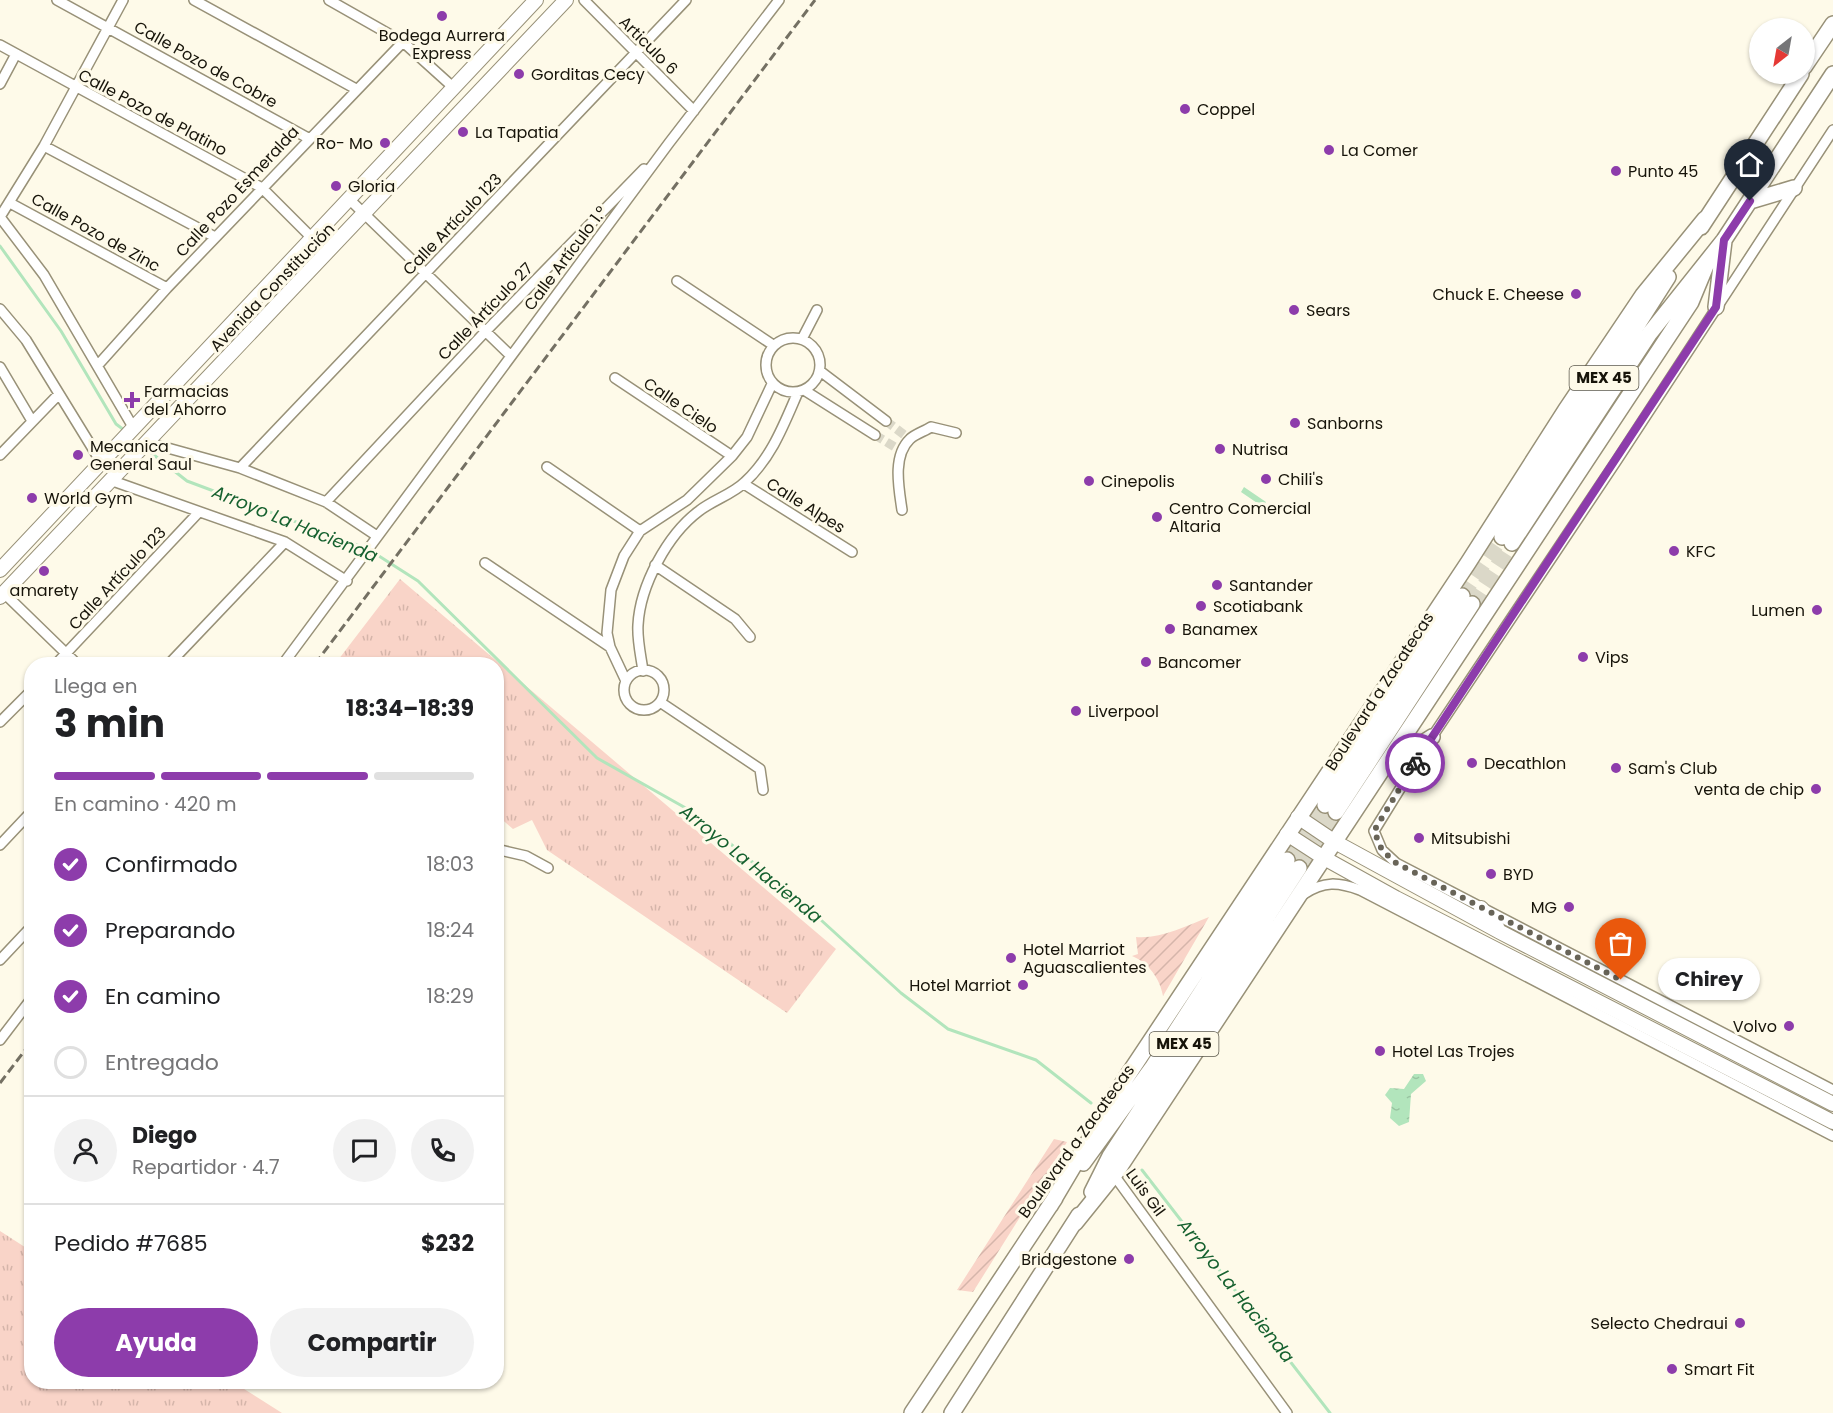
<!DOCTYPE html>
<html lang="es">
<meta charset="utf-8">
<style>
body{margin:0;font-family:Poppins,sans-serif;background:#f2f2f2;color:#202124;height:100vh;display:flex;flex-direction:column;font-size:22px;white-space:nowrap}
*{box-sizing:border-box;margin:0}
p{font-size:20px;color:#757577}
.icon{flex:none;width:33px;height:33px;fill:none;stroke:currentColor;stroke-width:2;stroke-linecap:round;stroke-linejoin:round}
.map{position:relative;flex:1;overflow:hidden}
.drawer{position:absolute;left:24px;top:657px;width:480px;height:732px;display:flex;flex-direction:column;background:#fff;border-radius:24px;box-shadow:0 2px 4px #0004}
.drawer>*{flex:none}
.needle{width:39px;rotate:211deg}
.controls{position:absolute;left:1749px;top:18px;display:grid;gap:12px}
.controls a{display:grid;place-items:center;width:66px;height:66px;border-radius:50%;background:#fff;box-shadow:0 2px 4px #0004;font-size:30px}
.pin{position:absolute;display:grid;place-items:center;width:51px;height:51px;color:#fff;margin:-62px -26px;border-radius:50% 50% 50% 0;rotate:-45deg;box-shadow:0 0 6px #0007}
.pin .icon{rotate:45deg}
.courier{position:absolute;display:grid;place-items:center;width:60px;height:60px;margin:-30px;border:4px solid #8d3cab;border-radius:50%;background:#fff;color:#222;box-shadow:0 2px 8px #0007}
.bubble{position:absolute;height:42px;border-radius:21px;background:#fff;box-shadow:0 2px 4px #0004;font-size:20px;font-weight:700;line-height:42px;text-align:center}
.head em{font-style:normal;font-weight:700}
.head div{display:flex;flex-direction:column-reverse}
.head{display:flex;align-items:center;justify-content:space-between;height:102px;padding:0 30px}
h1{font-size:39px;font-weight:700;line-height:45px}
.bar{display:grid;grid-template-columns:repeat(4,1fr);gap:9px 6px;align-content:center;height:72px;padding:0 30px}
.bar i{height:8px;border-radius:4px;background:#e0e0e0}
.bar .selected{background:#8d3cab}
.bar p{grid-column:span 4}
.line{display:flex;align-items:center;gap:15px;padding:0 30px;border-top:2px solid #e0e0e0}
.line div{flex:1}
.round{display:grid;place-items:center;flex:none;width:63px;height:63px;border-radius:32px;background:#f2f2f2}
ol{padding:0 30px;list-style:none}
li{display:flex;align-items:center;gap:18px;height:66px}
li p{margin-inline-start:auto}
li .icon{padding:6px;border-radius:50%;background:#8d3cab;color:#fff;stroke-width:4}
li:last-child{color:#757577}
li i{width:33px;height:33px;border:3px solid #e0e0e0;border-radius:50%}
.cta{display:flex;gap:12px;margin-top:auto;padding:12px 30px}
.cta a{flex:1;height:69px;border-radius:36px;background:#8d3cab;color:#fff;font-size:24px;font-weight:700;line-height:69px;text-align:center}
.cta a+a{background:#f2f2f2;color:#202124}
.map>svg:first-child{display:block}
</style>
<div class="map">
<svg width="1833" height="1413" viewBox="0 0 1833 1413">
<defs>
<pattern id="grass-tufts" width="24" height="20" patternUnits="userSpaceOnUse" patternTransform="scale(1.5)"><rect width="24" height="20" fill="#f9d4c8"/><path d="M3 7l-1-3M5 7V3M7 7l1-3M15 17l-1-3M17 17v-4M19 17l1-3" fill="none" stroke="#d5b5aa"/></pattern>
<pattern id="garden-furrows" width="10" height="10" patternUnits="userSpaceOnUse" patternTransform="scale(1.5)"><rect width="10" height="10" fill="#f9d4c8"/><path d="M-1 1l2-2M0 10L10 0M9 11l2-2" fill="none" stroke="#d5b5aa"/></pattern>
<pattern id="water-ripples" width="26" height="14" patternUnits="userSpaceOnUse" patternTransform="scale(1.5)"><rect width="26" height="14" fill="#b2e5bc"/><path d="M2 4q2-2 4 0t4 0M15 11q2-2 4 0t4 0" fill="none" stroke="#98c4a0"/></pattern>
</defs>
<rect width="100%" height="100%" fill="#fefae9"/>
<path fill="url(#grass-tufts)" d="M 400,579 L 836,949 L 787,1013 L 547,850 L 532,820 L 513,829 L 497,815 L 496,664 L 335,664 Z
M 0,1231 L 31,1251 L 32,1382 L 233,1382 L 282,1413 L 0,1413 Z"/>
<path fill="url(#garden-furrows)" d="M 1209,917 L 1163,996 C 1160,979 1149,963 1132,956 L 1138,954 L 1136,937 C 1161,939 1186,926 1209,917 Z
M 1054,1139 L 1067,1142 L 973,1292 L 957,1290 Z"/>
<path fill="url(#water-ripples)" d="M 1244,487 L 1266,502 L 1263,507 L 1241,492 Z
M 1414,1074 L 1423,1074 L 1426,1081 L 1411,1094 L 1409,1122 L 1399,1126 L 1390,1118 L 1392,1103 L 1385,1095 L 1390,1088 L 1404,1089 Z"/>
<g fill="none" stroke-linecap="round" stroke-linejoin="round">
<path stroke="#b2e5bc" stroke-width="3" d="M 0,246 L 61,331 L 116,424 L 124,430
M 145,448 L 187,481 L 368,549 L 418,581 L 597,758 L 691,811 L 810,910 L 901,993 L 948,1029 L 1036,1060 L 1091,1103
M 1142,1170 L 1330,1413"/>
<path stroke="#dbd8c8" stroke-width="9" stroke-dasharray="9 4.5" stroke-linecap="butt" d="M 886,421 L 907,437
M 875,435 L 898,449"/>
<path stroke="#dbd8c8" stroke-width="15" stroke-dasharray="15 8" stroke-linecap="butt" d="M 1462,596 L 1502,537
M 1472,604 L 1512,543
M 1287,860 L 1325,805
M 1299,868 L 1336,812"/>
<g stroke="#989178" stroke-width="12">
<path id="street" d="M 57,0 L 308,138
M 194,0 L 356,89
M 329,0 L 403,42 L 454,88
M 584,0 L 694,111
M 0,45 L 262,188 L 312,238
M 0,84 L 16,54
M 1833,130 L 1617,460 L 1432,737 L 1374,831 L 1382,850 L 1396,863 L 1833,1090
M 44,146 L 215,237
M 349,199 L 511,356
M 10,203 L 167,288
M 0,217 L 44,146 L 123,0
M 0,217 L 44,275 L 133,427
M 677,281 L 773,345
M 0,309 L 26,340 L 101,462
M766 365a27 27 0 1 1 54 0a27 27 0 1 1-54 0Z
M 802,339 L 817,310
M 98,365 L 167,288 L 403,42
M 0,367 L 32,421
M 820,371 L 886,421
M 615,378 L 732,456
M 804,390 L 875,435
M 146,442 L 240,468 L 326,502 L 377,536
M 0,455 L 59,394
M 547,467 L 640,531
M 240,468 L 686,0
M 110,480 L 285,542 L 347,581
M 744,484 L 852,552
M 326,502 L 484,333 L 644,169
M 902,510 C 899,489 892,456 910,439 C 915,434 925,431 931,427 L 956,433
M 485,563 L 610,647
M 655,565 L 735,619 L 750,637
M 4,593 L 77,664
M 56,664 L 199,512
M 169,664 L 285,542
M 283,664 L 669,143 L 779,0
M624 690a20 20 0 1 1 40 0a20 20 0 1 1-40 0Z
M 643,671 C 641,656 637,640 638,625 C 640,586 667,535 699,511 C 713,500 733,494 745,482 C 772,457 784,424 798,392
M 626,681 L 610,647 L 607,633 L 611,590 L 624,556 L 640,531 L 687,500 L 732,456 L 747,437 L 772,384
M 660,702 L 760,769 L 763,790
M 0,722 L 32,690
M 0,845 L 32,811
M 496,849 L 526,856 L 548,868
M 1304,894 C 1324,881 1338,882 1360,890 L 1833,1136
M 0,960 L 32,926
M 0,1040 L 32,998
M 1111,1171 L 1287,1413"/>
</g>
<g stroke="#989178" stroke-width="16">
<path id="secondary" d="M 0,570 L 536,0
M 0,597 L 566,0
M 1298,817 L 1335,842 L 1502,933 L 1833,1104
M 1287,834 L 1324,858 L 1396,898 L 1833,1122
M 1481,908 L 1497,927"/>
</g>
<g stroke="#989178" stroke-width="18">
<path id="primary" d="M 1804,67 L 1833,24
M 1750,201 L 1794,188
M 1701,227 L 1801,74
M 1716,307 L 1724,241
M 1502,537 L 1668,277
M 1512,543 L 1650,333 L 1724,240 L 1833,74
M 1390,764 L 1432,737
M 1325,805 L 1462,596
M 1336,812 L 1472,604
M 1083,1163 L 1152,1068 L 1287,860
M 1092,1192 L 1110,1156 L 1299,868
M 1050,1206 L 1124,1081 L 1468,563 L 1565,411 L 1643,295 L 1705,219
M 1075,1223 L 1117,1171 L 1691,302 L 1708,261
M 912,1413 L 1055,1198
M 952,1413 L 1079,1215"/>
</g>
<use href="#street" stroke="#fff" stroke-width="9"/>
<use href="#secondary" stroke="#fff" stroke-width="14"/>
<use href="#primary" stroke="#fff" stroke-width="15"/>
<path stroke="#747063" stroke-width="3" stroke-dasharray="9 4.5" stroke-linecap="butt" d="M 315,664 L 815,0
M 0,1083 L 32,1041"/>
</g>
<g fill="none" stroke-linecap="round" stroke-linejoin="round">
<path stroke="#686458" stroke-width="6" stroke-dasharray="0 10.8" d="M 1415,763 L 1374,831 L 1382,850 L 1396,863 L 1621,980"/>
<path stroke="#8d3cab" stroke-width="8" d="M 1415,763 L 1716,307 L 1724,240 L 1750,201"/>
</g>
<g fill="#8d3cab" stroke="#fefae9" stroke-width="2">
<circle cx="442" cy="16" r="6"/>
<circle cx="519" cy="74" r="6"/>
<circle cx="1185" cy="109" r="6"/>
<circle cx="463" cy="132" r="6"/>
<circle cx="385" cy="143" r="6"/>
<circle cx="1329" cy="150" r="6"/>
<circle cx="1616" cy="171" r="6"/>
<circle cx="336" cy="186" r="6"/>
<circle cx="1576" cy="294" r="6"/>
<circle cx="1294" cy="310" r="6"/>
<path d="M129 391h6v6h6v6h-6v6h-6v-6h-6v-6h6z"/>
<circle cx="1295" cy="423" r="6"/>
<circle cx="1220" cy="449" r="6"/>
<circle cx="78" cy="455" r="6"/>
<circle cx="1266" cy="479" r="6"/>
<circle cx="1089" cy="481" r="6"/>
<circle cx="32" cy="498" r="6"/>
<circle cx="1157" cy="517" r="6"/>
<circle cx="1674" cy="551" r="6"/>
<circle cx="44" cy="571" r="6"/>
<circle cx="1217" cy="585" r="6"/>
<circle cx="1201" cy="606" r="6"/>
<circle cx="1817" cy="610" r="6"/>
<circle cx="1170" cy="629" r="6"/>
<circle cx="1583" cy="657" r="6"/>
<circle cx="1146" cy="662" r="6"/>
<circle cx="1076" cy="711" r="6"/>
<circle cx="1472" cy="763" r="6"/>
<circle cx="1616" cy="768" r="6"/>
<circle cx="1816" cy="789" r="6"/>
<circle cx="1419" cy="838" r="6"/>
<circle cx="1491" cy="874" r="6"/>
<circle cx="1569" cy="907" r="6"/>
<circle cx="1011" cy="958" r="6"/>
<circle cx="1023" cy="985" r="6"/>
<circle cx="1789" cy="1026" r="6"/>
<circle cx="1380" cy="1051" r="6"/>
<circle cx="1129" cy="1259" r="6"/>
<circle cx="1740" cy="1323" r="6"/>
<circle cx="1672" cy="1369" r="6"/>
</g>
<g text-anchor="middle" stroke-width="6" stroke-linejoin="round" paint-order="stroke">
<g fill="#fefae9" stroke="#5c594d" stroke-width="1.5">
<rect x="1569.5" y="366" width="69" height="24" rx="4.5"/>
<rect x="1149.5" y="1032" width="69" height="24" rx="4.5"/>
</g>
<g font-size="15" font-weight="bold" fill="#17140a">
<text x="1604" y="383">MEX 45</text>
<text x="1184" y="1049">MEX 45</text>
</g>
<g font-size="16" fill="#17140a" stroke="#fefae9" text-anchor="start">
<text x="442" y="41" text-anchor="middle">Bodega Aurrera<tspan x="442" dy="18">Express</tspan></text>
<text x="531" y="80">Gorditas Cecy</text>
<text x="1197" y="115">Coppel</text>
<text x="475" y="138">La Tapatia</text>
<text x="373" y="149" text-anchor="end">Ro- Mo</text>
<text x="1341" y="156">La Comer</text>
<text x="1628" y="177">Punto 45</text>
<text x="348" y="192">Gloria</text>
<text x="1564" y="300" text-anchor="end">Chuck E. Cheese</text>
<text x="1306" y="316">Sears</text>
<text x="144" y="397">Farmacias<tspan x="144" dy="18">del Ahorro</tspan></text>
<text x="1307" y="429">Sanborns</text>
<text x="90" y="452">Mecanica<tspan x="90" dy="18">General Saul</tspan></text>
<text x="1232" y="455">Nutrisa</text>
<text x="1278" y="485">Chili's</text>
<text x="1101" y="487">Cinepolis</text>
<text x="44" y="504">World Gym</text>
<text x="1169" y="514">Centro Comercial<tspan x="1169" dy="18">Altaria</tspan></text>
<text x="1686" y="557">KFC</text>
<text x="1229" y="591">Santander</text>
<text x="44" y="596" text-anchor="middle">amarety</text>
<text x="1213" y="612">Scotiabank</text>
<text x="1805" y="616" text-anchor="end">Lumen</text>
<text x="1182" y="635">Banamex</text>
<text x="1595" y="663">Vips</text>
<text x="1158" y="668">Bancomer</text>
<text x="1088" y="717">Liverpool</text>
<text x="1484" y="769">Decathlon</text>
<text x="1628" y="774">Sam's Club</text>
<text x="1804" y="795" text-anchor="end">venta de chip</text>
<text x="1431" y="844">Mitsubishi</text>
<text x="1503" y="880">BYD</text>
<text x="1557" y="913" text-anchor="end">MG</text>
<text x="1023" y="955">Hotel Marriot<tspan x="1023" dy="18">Aguascalientes</tspan></text>
<text x="1011" y="991" text-anchor="end">Hotel Marriot</text>
<text x="1777" y="1032" text-anchor="end">Volvo</text>
<text x="1392" y="1057">Hotel Las Trojes</text>
<text x="1117" y="1265" text-anchor="end">Bridgestone</text>
<text x="1728" y="1329" text-anchor="end">Selecto Chedraui</text>
<text x="1684" y="1375">Smart Fit</text>
</g>
<g font-size="16" fill="#17140a" stroke="#fefae9">
<text transform="translate(649 45) rotate(45)" y="6">Articulo 6</text>
<text transform="translate(206 64) rotate(29)" y="6">Calle Pozo de Cobre</text>
<text transform="translate(153 112) rotate(28)" y="6">Calle Pozo de Platino</text>
<text transform="translate(237 191) rotate(-47)" y="6">Calle Pozo Esmeralda</text>
<text transform="translate(452 224) rotate(-46)" y="6">Calle Artículo 123</text>
<text transform="translate(96 232) rotate(29)" y="6">Calle Pozo de Zinc</text>
<text transform="translate(565 258) rotate(-53)" y="6">Calle Artículo 1.º</text>
<text transform="translate(272 287) rotate(-46)" y="6">Avenida Constitución</text>
<text transform="translate(485 311) rotate(-46)" y="6">Calle Artículo 27</text>
<text transform="translate(681 405) rotate(34)" y="6">Calle Cielo</text>
<text transform="translate(806 505) rotate(32)" y="6">Calle Alpes</text>
<text transform="translate(117 578) rotate(-47)" y="6">Calle Artículo 123</text>
<text transform="translate(1379 691) rotate(-57)" y="6">Boulevard a Zacatecas</text>
<text transform="translate(1076 1141) rotate(-54)" y="6">Boulevard a Zacatecas</text>
<text transform="translate(1146 1192) rotate(54)" y="6">Luis Gil</text>
</g>
<g font-size="18" font-style="italic" fill="#16612f" stroke="#fefae9">
<text transform="translate(295 524) rotate(22)" y="6">Arroyo La Hacienda</text>
<text transform="translate(751 864) rotate(39)" y="6">Arroyo La Hacienda</text>
<text transform="translate(1236 1291) rotate(52)" y="6">Arroyo La Hacienda</text>
</g>
</g>
</svg>
<div class="controls">
<a><svg class="needle" viewBox="-14 -14 28 28"><path d="M0-13l5 13h-10z" fill="#e53935"/><path d="M0 13l5-13h-10z" fill="#757577"/></svg></a>
</div>
<div class="pin" style="left:1621px;top:980px;background:#ea580c"><svg class="icon" aria-label="bag" viewBox="0 0 24 24"><path d="M5 8h14l-1 12H6zM9 8a3 3 0 0 1 6 0"/></svg></div>
<div class="pin" style="left:1750px;top:201px;background:#1f2937"><svg class="icon" aria-label="home" viewBox="0 0 24 24"><path d="M3 11l9-7 9 7M6 9v11h12V9"/></svg></div>
<div class="courier" style="left:1415px;top:763px"><svg class="icon" aria-label="bike" viewBox="0 0 24 24"><circle cx="6" cy="16" r="4"/><circle cx="18" cy="16" r="4"/><path d="M6 16l4-8h5l3 8M10 8l3 8H6M13 5h3"/></svg></div>
<div class="bubble" style="left:1658px;top:958px;width:102px">Chirey</div>
<section class="drawer">
<div class="head"><div><h1>3 min</h1><p>Llega en</p></div><em>18:34–18:39</em></div>
<div class="bar"><i class="selected"></i><i class="selected"></i><i class="selected"></i><i></i><p>En camino · 420 m</p></div>
<ol>
<li><svg class="icon" aria-label="check" viewBox="0 0 24 24"><path d="M5 12l5 5 9-10"/></svg>Confirmado<p>18:03</p></li>
<li><svg class="icon" aria-label="check" viewBox="0 0 24 24"><path d="M5 12l5 5 9-10"/></svg>Preparando<p>18:24</p></li>
<li><svg class="icon" aria-label="check" viewBox="0 0 24 24"><path d="M5 12l5 5 9-10"/></svg>En camino<p>18:29</p></li>
<li><i></i>Entregado</li>
</ol>
<div class="line" style="height:108px"><a class="round"><svg class="icon" aria-label="person" viewBox="0 0 24 24"><circle cx="12" cy="8" r="4"/><path d="M4 21q1-7 8-7t8 7"/></svg></a><div><b>Diego</b><p>Repartidor · 4.7</p></div><a class="round"><svg class="icon" aria-label="chat" viewBox="0 0 24 24"><path d="M4 5h16v11H9l-5 4z"/></svg></a><a class="round"><svg class="icon" aria-label="phone" viewBox="0 0 24 24"><path d="M5 4h4l2 5-3 2q2 4 5 5l2-3 5 2v4C11 20 4 13 5 4z"/></svg></a></div>
<div class="line" style="height:78px"><div>Pedido #7685</div><b>$232</b></div>
<div class="cta"><a>Ayuda</a><a>Compartir</a></div>
</section>
</div>
